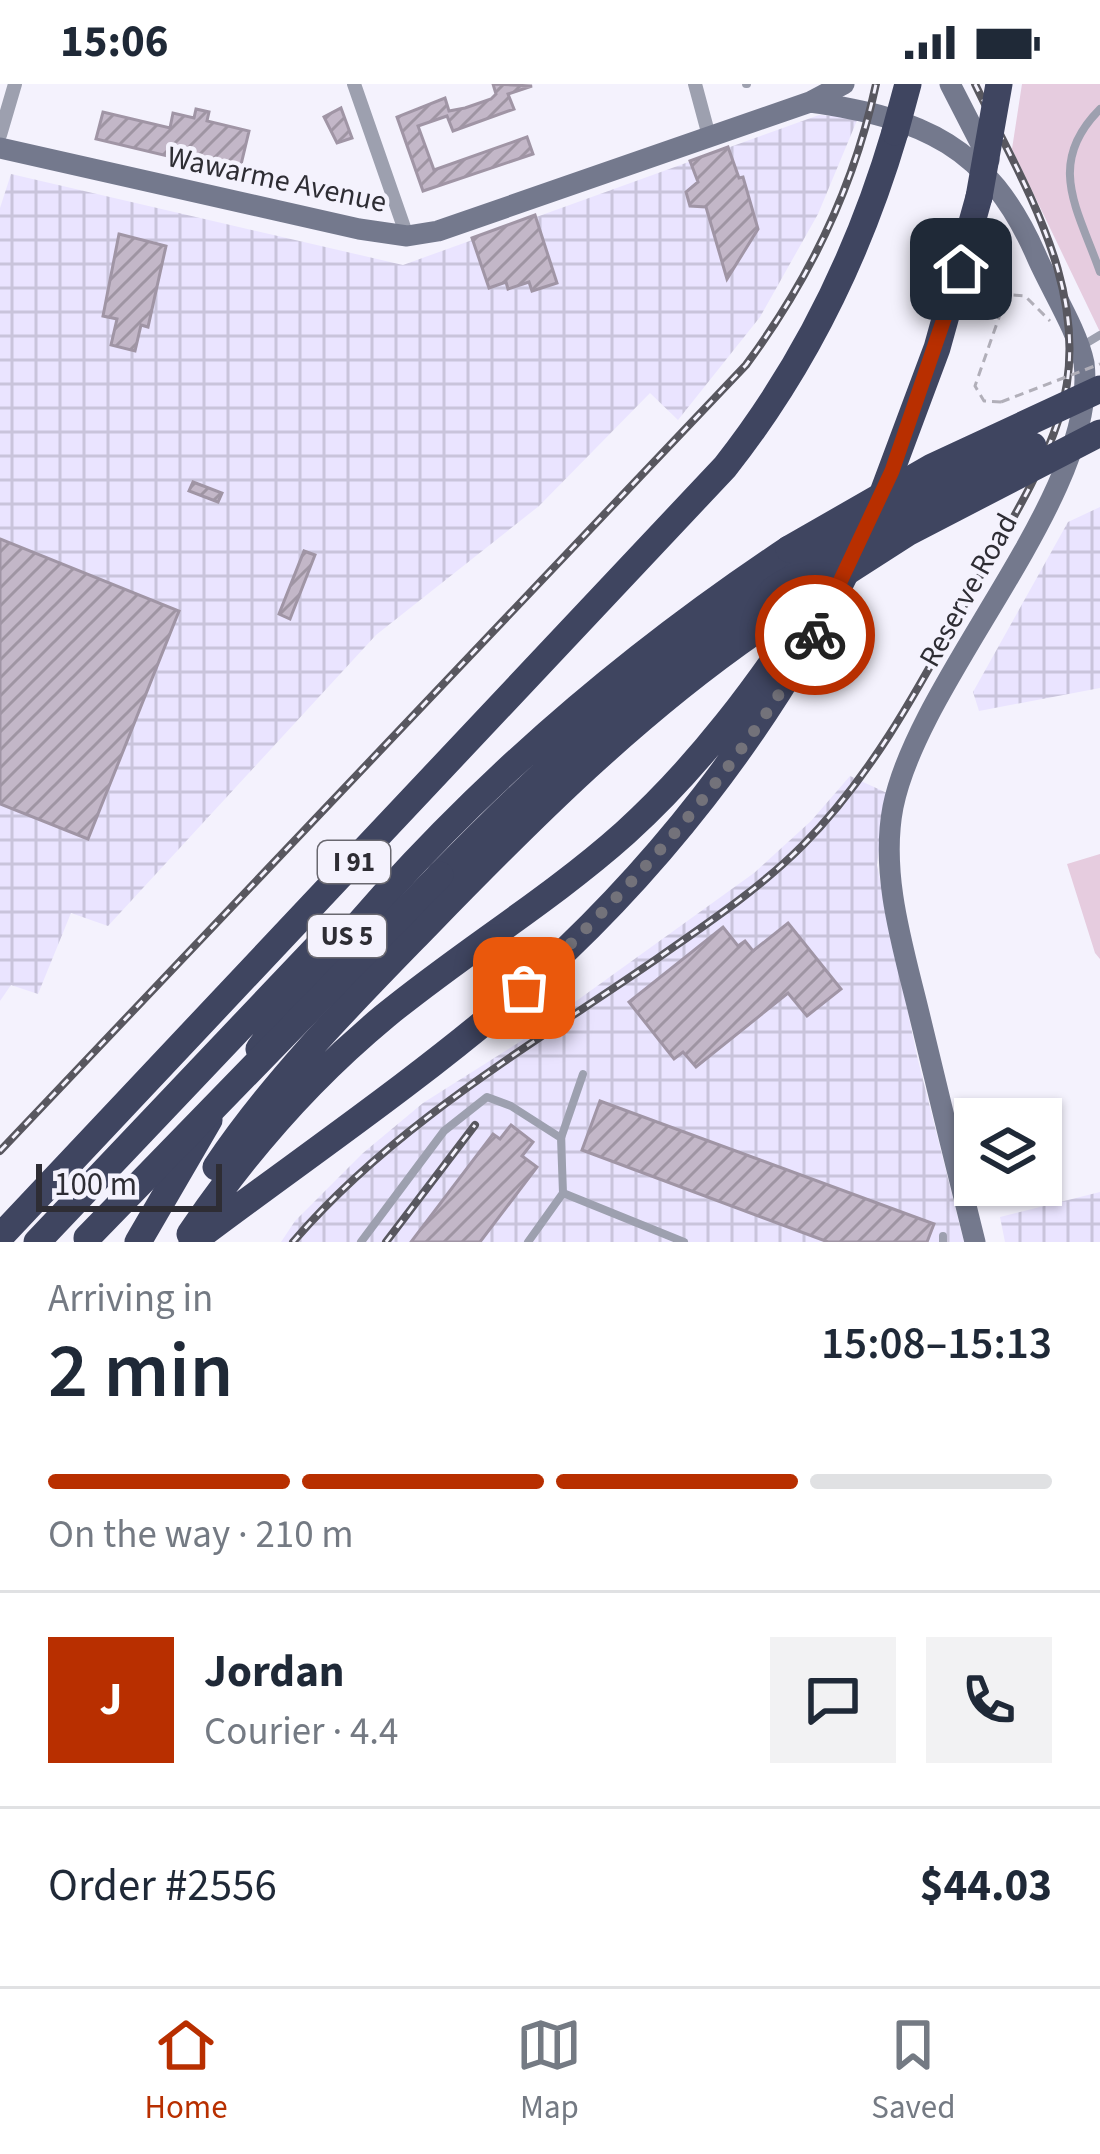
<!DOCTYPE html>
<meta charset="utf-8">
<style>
body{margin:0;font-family:"Source Sans 3",sans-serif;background:#f2f2f3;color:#1f2937;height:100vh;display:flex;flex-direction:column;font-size:45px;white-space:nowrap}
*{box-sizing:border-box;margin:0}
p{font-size:39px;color:#747a83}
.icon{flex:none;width:66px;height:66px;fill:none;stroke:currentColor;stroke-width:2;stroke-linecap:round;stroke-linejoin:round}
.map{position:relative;height:1158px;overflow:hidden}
.side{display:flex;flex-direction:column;background:#fff;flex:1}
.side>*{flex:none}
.tools{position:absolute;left:954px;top:1014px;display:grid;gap:24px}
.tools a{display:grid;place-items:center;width:108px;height:108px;border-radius:0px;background:#fff;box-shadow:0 3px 9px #0004;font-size:60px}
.scale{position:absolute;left:36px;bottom:30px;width:186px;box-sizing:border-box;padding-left:12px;border:6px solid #2e2d34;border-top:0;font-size:33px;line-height:42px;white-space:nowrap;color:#2e2d34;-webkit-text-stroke:9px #f4f2fd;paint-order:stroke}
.pin{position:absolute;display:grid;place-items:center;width:102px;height:102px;color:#fff;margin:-51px;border-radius:24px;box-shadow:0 6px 18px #0006}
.courier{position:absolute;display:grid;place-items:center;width:120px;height:120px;margin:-60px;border:9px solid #b82f00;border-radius:50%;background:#fff;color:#222;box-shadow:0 3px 15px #0007}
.overview em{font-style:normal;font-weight:600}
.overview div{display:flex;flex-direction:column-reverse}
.overview{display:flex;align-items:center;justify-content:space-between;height:204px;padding:0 48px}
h1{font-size:78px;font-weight:600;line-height:90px}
.bar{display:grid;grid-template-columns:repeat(4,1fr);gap:18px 12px;align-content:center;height:144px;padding:0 48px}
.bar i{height:15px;border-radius:9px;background:#e0e1e3}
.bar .current{background:#b82f00}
.bar p{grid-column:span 4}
.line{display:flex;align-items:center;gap:30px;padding:0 48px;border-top:3px solid #e0e1e3}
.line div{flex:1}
.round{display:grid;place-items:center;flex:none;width:126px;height:126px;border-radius:0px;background:#f2f2f3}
.status{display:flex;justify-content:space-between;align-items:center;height:84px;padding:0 60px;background:#fff;direction:ltr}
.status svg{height:33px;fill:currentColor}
.tabs{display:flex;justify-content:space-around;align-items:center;height:168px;border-top:3px solid #e0e1e3;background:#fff;font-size:33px;color:#747a83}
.tabs a{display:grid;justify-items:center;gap:6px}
.tabs .current{color:#b82f00}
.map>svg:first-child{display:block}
</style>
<div class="status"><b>15:06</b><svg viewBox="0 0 49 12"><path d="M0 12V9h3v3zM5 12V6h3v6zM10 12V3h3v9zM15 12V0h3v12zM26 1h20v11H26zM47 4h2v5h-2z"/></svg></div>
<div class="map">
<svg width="1100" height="1158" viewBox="0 0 1100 1158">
<defs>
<pattern id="industrial-grid" width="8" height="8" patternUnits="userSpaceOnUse" patternTransform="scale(3)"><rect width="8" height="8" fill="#eae4ff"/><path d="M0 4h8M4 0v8" fill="none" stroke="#c9c4db"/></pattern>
<pattern id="building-hatch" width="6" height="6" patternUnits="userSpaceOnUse" patternTransform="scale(3)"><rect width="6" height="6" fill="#c3b7c8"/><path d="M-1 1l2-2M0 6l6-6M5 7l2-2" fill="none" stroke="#9f95a3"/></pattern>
</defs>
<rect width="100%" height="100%" fill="#f4f2fd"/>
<path fill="url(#industrial-grid)" d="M 819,31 L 858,34 L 818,130 L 760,233 L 678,336 L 650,309 L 539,422 L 376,551 L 108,842 L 71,829 L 38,910 L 11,901 L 0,917 L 0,124 L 11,90 L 403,181 Z
M 1100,423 L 1100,604 L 979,627 L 973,608 L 1068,438 Z
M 850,692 L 887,709 L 877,781 L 917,972 L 964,1158 L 281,1158 L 295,1137 L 363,1069 L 423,1019 L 518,959 L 754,789 L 811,737 Z
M 1100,1108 L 1100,1158 L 1005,1158 L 1000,1133 Z"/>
<path fill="#e6ccdf" d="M 1022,0 L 1100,0 L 1100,248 L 1012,65 Z
M 1100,770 L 1100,875 L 1095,869 L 1067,780 Z"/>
<path fill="url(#building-hatch)" stroke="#a095a5" stroke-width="3" d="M 493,0 L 532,2 L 508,10 L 514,25 L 453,47 L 447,32 L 418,42 L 434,86 L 527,53 L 533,70 L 423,107 L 397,33 L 445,14 L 449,27 L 465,24 L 491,15 L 496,10 Z
M 341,24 L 352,54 L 337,59 L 324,33 Z
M 196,25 L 209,28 L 207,37 L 249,47 L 239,89 L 96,55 L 103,28 L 170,44 L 173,29 L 194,34 Z
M 728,63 L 739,94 L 743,93 L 758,145 L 727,195 L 706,123 L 690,122 L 686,108 L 698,98 L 690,77 Z
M 535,131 L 557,199 L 532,207 L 529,198 L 508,205 L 506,198 L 489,204 L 472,154 Z
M 119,150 L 166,162 L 148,243 L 141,241 L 135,267 L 111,261 L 117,235 L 103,232 Z
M 193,398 L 222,409 L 218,418 L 189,407 Z
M 0,455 L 179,527 L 88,755 L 0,720 Z
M 304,467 L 315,471 L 290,535 L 279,530 Z
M 788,839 L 841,905 L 807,932 L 788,909 L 696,983 L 683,968 L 674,975 L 629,918 L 723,843 L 738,862 L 745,857 L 753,867 Z
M 600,1017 L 934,1140 L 927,1158 L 828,1158 L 582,1066 Z
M 511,1041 L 533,1058 L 522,1072 L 537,1083 L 480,1158 L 411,1158 L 493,1050 L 500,1055 Z"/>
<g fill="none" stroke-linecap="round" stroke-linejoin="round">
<path stroke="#b1afb9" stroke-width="3" stroke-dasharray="9 6" stroke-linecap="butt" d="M 1001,318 L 984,317 L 975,302 L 1004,219 L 1013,211 L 1025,212 L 1050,237"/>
<path stroke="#9da0af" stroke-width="8" d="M 746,0 L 747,0
M 1100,25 C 1045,80 1078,125 1100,188
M 1080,263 L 1100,251
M 561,1054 L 583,990
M 563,1109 L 684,1158
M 943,1152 L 943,1158
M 361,1158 L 444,1047 L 487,1013 L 511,1022 L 561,1054 L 563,1109 L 528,1158"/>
<path stroke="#9da0af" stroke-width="14" d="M 354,0 L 407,152
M 695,0 L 709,52
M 0,51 L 15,0"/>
<path stroke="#74798d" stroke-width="21" d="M 950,0 L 989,76
M 810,18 C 923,34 988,62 1036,171 C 1050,204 1077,245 1084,279 C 1100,409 919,593 893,723 C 880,791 903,863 919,929 C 937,1005 956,1082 975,1158
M 0,64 L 359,145 L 407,152 L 438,147 L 810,18 L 844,0"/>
<path stroke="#3f4560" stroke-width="27" d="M 878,422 L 937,264 L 979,113
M 440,791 C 545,683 649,590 774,505
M 259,965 C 405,765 583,602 789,465
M 216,1083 C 276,994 352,918 427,841 C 532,733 637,628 761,543
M 190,1150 C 245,1068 309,995 385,932 C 463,868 550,816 625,749 C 701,680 759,601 815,516
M 0,1153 L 725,383 C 803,284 859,170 895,48
M 37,1158 L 318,862
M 138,1158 L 209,1036
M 192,1158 C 298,1078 410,1002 512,915 C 652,794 769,645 851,478"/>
<g stroke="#58575f" stroke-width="8">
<path id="rail" d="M 0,1067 L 746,281 C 809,196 854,104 876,0
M 293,1158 C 394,1040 532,961 658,874 C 708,839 759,805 802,762 C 875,689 924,594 973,505 C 1003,450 1040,394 1059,334 C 1097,214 1025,104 975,0
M 386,1158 L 475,1041"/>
</g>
<use href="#rail" stroke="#f4f2fd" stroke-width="3" stroke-dasharray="9" stroke-linecap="butt"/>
<path stroke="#b1afb9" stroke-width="3" stroke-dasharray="9 6" stroke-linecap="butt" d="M 1001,318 L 1100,280"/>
<path stroke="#3f4560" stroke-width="27" d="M 895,48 L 908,0
M 979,113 L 999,0
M 789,465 L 932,383 L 1100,305
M 774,505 L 892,433 L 1033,362
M 761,543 L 909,448 L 1100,349
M 87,1154 L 440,791"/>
</g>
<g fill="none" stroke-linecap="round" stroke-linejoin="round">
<path stroke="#73727a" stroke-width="12" stroke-dasharray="0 21.6" d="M 524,904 C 636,801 739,685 815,551"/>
<path stroke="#b82f00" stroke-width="15" d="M 815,551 L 892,387 L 961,185"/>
</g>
<g text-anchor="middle" stroke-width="9" stroke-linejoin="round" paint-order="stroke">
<g fill="#f4f2fd" stroke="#696870" stroke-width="3">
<rect x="318" y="757" width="72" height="42" rx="9"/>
<rect x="308" y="831" width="78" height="42" rx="9"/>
</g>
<g font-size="27" font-weight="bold" fill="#2e2d34">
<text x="354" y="787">I 91</text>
<text x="347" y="861">US 5</text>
</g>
<g font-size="30" fill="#2e2d34" stroke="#f4f2fd">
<text transform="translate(277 95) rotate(12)" y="10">Wawarme Avenue</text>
<text transform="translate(968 506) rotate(-61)" y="10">Reserve Road</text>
</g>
</g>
</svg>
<div class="tools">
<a><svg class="icon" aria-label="layers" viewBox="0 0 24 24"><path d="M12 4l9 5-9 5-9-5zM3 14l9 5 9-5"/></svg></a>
</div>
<div class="scale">100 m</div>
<div class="pin" style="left:524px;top:904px;background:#ea580c"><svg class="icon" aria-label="bag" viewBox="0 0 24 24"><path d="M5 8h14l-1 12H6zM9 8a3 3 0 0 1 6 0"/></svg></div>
<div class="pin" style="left:961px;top:185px;background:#1f2937"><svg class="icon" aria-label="home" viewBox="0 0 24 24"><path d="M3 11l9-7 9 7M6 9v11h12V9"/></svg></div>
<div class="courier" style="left:815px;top:551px"><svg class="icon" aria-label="bike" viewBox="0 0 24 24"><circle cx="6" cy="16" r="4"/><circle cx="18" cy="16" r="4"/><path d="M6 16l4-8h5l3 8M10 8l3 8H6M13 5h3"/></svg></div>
</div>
<section class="side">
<div class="overview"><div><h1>2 min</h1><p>Arriving in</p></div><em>15:08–15:13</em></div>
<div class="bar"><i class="current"></i><i class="current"></i><i class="current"></i><i></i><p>On the way · 210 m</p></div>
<div class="line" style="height:216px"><b class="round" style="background:#b82f00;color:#fff">J</b><div><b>Jordan</b><p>Courier · 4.4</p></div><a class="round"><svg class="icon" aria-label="chat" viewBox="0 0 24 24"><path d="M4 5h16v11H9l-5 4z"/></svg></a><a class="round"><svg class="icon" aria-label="phone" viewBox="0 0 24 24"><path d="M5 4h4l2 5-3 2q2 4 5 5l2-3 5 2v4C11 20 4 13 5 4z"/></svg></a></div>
<div class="line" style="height:156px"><div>Order #2556</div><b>$44.03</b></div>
</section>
<nav class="tabs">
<a class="current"><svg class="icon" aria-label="home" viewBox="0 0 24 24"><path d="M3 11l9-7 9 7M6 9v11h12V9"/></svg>Home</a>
<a><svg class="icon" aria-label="map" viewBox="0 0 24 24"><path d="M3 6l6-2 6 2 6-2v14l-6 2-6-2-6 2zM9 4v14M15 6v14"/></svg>Map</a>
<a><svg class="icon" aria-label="saved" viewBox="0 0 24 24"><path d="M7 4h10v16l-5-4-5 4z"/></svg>Saved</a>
</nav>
